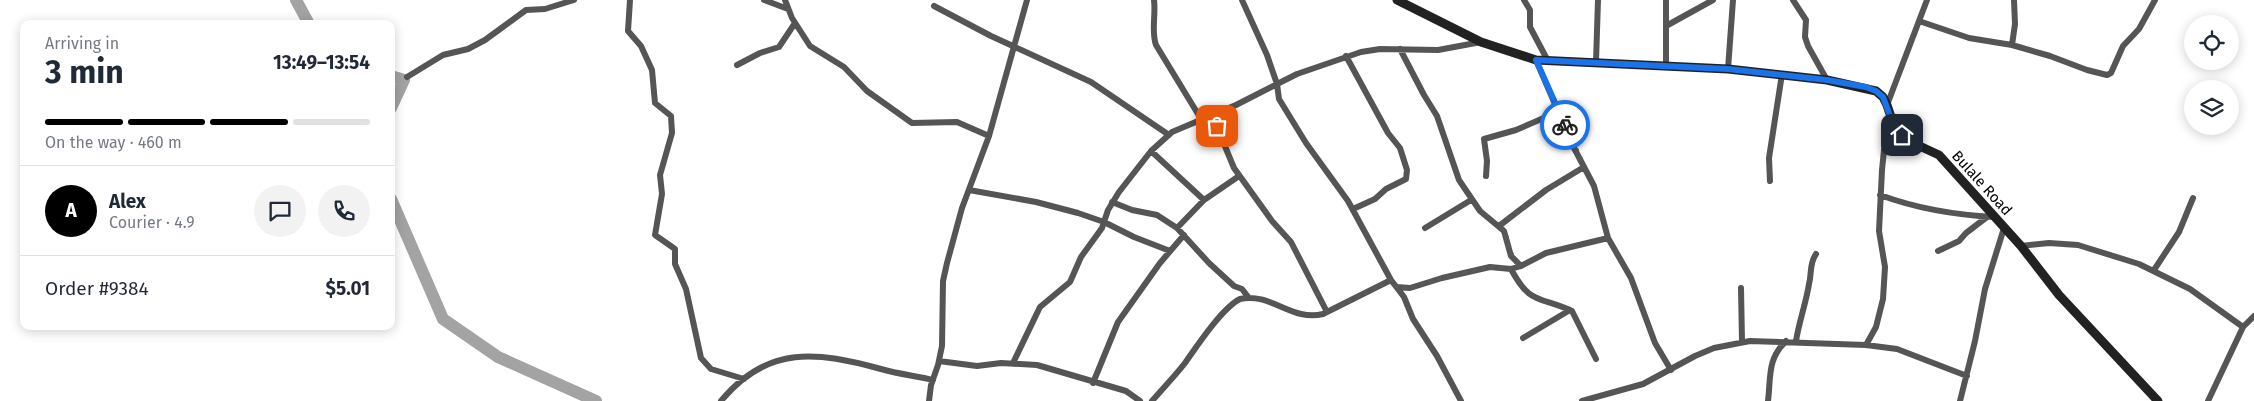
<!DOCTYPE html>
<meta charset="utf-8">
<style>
body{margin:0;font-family:"Fira Sans",sans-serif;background:#f2f2f3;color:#1f2937;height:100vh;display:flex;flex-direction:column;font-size:19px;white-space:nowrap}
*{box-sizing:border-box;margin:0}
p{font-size:16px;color:#747a83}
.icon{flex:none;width:28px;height:28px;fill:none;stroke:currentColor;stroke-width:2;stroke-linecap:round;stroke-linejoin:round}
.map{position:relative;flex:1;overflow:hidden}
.sheet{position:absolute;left:20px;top:20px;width:375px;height:310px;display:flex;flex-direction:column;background:#fff;border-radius:10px;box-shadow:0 2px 12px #0003}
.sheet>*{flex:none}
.fabs{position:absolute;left:2184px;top:15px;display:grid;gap:10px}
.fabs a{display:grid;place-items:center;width:55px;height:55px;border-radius:50%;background:#fff;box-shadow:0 2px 12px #0003;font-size:25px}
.pin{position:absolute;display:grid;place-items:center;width:42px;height:42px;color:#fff;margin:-21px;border-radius:10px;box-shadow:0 2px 8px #0006}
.courier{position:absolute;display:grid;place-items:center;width:50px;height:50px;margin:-25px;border:4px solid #1a73e8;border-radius:50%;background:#fff;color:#222;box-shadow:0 1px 6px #0007}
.overview em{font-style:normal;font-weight:700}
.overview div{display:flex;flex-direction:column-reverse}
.overview{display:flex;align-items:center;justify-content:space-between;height:85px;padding:0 25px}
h1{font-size:32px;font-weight:700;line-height:38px}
.bar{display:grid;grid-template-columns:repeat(4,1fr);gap:8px 5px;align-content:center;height:60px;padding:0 25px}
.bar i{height:6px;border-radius:4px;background:#e0e1e3}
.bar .active{background:#000}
.bar p{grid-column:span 4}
.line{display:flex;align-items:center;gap:12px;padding:0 25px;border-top:1px solid #e0e1e3}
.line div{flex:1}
.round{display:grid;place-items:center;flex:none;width:52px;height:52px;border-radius:26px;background:#f2f2f3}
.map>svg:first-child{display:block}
</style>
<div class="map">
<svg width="2254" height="401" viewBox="0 0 2254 401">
<rect width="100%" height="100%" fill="#fff"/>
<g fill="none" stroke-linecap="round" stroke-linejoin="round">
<path stroke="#a3a3a3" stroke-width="12" d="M 296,0 L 309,24
M 391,76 L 404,80 L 391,108
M 391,199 L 443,319 L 498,357 L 596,401"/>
<path stroke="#555" stroke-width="6" d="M 630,0 L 628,31 L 641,46 L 652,70 L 655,103 L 671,116 L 672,133 L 660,175 L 662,194 L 655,235 L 675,249 L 675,264 L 686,289 L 701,358 L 711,369 L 744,379
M 764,0 L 788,9
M 785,0 L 792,18 L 810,46 L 844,67 L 867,91 L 912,123 L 957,122 L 989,136
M 1154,0 C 1156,15 1151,32 1156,45 L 1201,119
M 1242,0 L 1267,55 L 1277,84 L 1279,99 L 1306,143 L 1348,201 L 1391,280 L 1404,297 L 1413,319 L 1437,356 L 1461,401
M 1524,0 L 1530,10 L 1530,27 L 1548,61
M 1793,0 L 1806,20 L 1805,37 L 1808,46 L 1827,80
M 934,6 L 991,36 L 1091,82 L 1169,135
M 1919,21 L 1969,38 L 2012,45 L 2050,56 L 2087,70 L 2107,75 L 2111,73 L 2123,46 L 2139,29 L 2155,0
M 1666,26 L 1713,0
M 2012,45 L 2015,24 L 2014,0
M 1400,49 L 1424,95 L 1437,116 L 1459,180 L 1480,211 L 1504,231 L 1511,256 L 1521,266
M 1346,56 L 1388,133 L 1400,148 L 1407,170 L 1406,179 L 1386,189 L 1375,199 L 1353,209
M 1536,60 L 1573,146 L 1594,186 L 1608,238 L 1631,278 L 1655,343 L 1671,370
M 1596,62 L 1598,0
M 737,65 L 760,53 L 779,47 L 795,23
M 1666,66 L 1666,0
M 1728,69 L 1733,0
M 407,77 L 443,55 L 468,49 L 485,40 L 526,10 L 545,9 L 574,0
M 1887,105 L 1927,0
M 1212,115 L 1234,168 L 1272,221 L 1291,242 L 1327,312
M 1151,151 L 1204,200
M 1486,176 L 1487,161 L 1484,139 L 1516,130 L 1560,111
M 1770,181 L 1769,158 L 1782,74
M 969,190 L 1036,202 L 1078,213 L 1104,222 L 1134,237 L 1170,251
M 1880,195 C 1918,209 1955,215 1995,217
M 1112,202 L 1132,210 L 1157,215 L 1177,228 L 1209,263 L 1234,286 L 1242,289 L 1249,298
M 1499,226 L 1546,190 L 1584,167
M 1177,228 L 1204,200 L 1239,176
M 1425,228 L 1471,200
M 2021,246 L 2049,243 L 2078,245 L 2139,264 L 2190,289 L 2243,327
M 1938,251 L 1959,241 L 1966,233 L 1987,217
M 1511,269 C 1530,305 1539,296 1572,311 L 1596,359
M 2154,270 L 2179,232 L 2193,198
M 1397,287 L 1410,288 L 1442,278 L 1490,267 L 1511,269 L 1521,266 L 1546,253 L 1608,238
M 1741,288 L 1742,342
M 1523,338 L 1570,310
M 1796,341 C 1799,322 1806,303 1809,284 C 1812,273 1809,264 1816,254
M 1866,345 L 1876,327 L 1883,299 L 1885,267 L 1879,231 L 1882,170 L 1884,150 L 1895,129
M 939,361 L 977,366 L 1001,363 L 1037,365 L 1126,391 L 1140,401
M 1013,363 L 1040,307 L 1070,282 L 1081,257 L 1102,228 L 1108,210 L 1119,192 L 1151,151 L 1172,132 L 1236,105 L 1297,74 L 1361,52 L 1380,49 L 1438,50 L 1481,42
M 1093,383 L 1118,322 L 1160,263 L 1184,235
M 721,401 C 768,344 818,352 881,369 C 898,374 916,376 933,380
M 929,401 L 931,385 L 938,365 L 942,346 L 943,281 L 947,263 L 962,208 L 989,136 L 1027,0
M 1152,401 C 1163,388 1175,376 1185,363 C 1197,346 1222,308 1240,299 C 1271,292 1292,322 1323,314 L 1391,280
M 1582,401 L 1643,384 L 1695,356 L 1714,348 L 1750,341 L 1866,345 L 1897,349 L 1967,376
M 1768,401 C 1771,377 1767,359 1786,341
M 1960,401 L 1975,341 L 1985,289 L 2004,228
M 2208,401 L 2243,327 L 2254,316"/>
<path stroke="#222" stroke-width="9" d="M 1397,0 L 1481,42 L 1536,60 L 1728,69 L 1827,80 L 1876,91 L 1883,97 L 1887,105 L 1895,129 L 1913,143 L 1939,155 L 2021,246 L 2059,295 L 2158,401"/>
</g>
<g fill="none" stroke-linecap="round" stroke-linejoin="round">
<path stroke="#595959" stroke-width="5" stroke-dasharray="0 9" d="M 1217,126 L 1234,168 L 1272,221 L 1291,242 L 1327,312 L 1391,280 L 1397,287 L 1410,288 L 1442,278 L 1490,267 L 1511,269 L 1521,266 C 1503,252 1512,236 1499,226 L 1546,190 L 1584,167 L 1565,125"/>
<path stroke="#1a73e8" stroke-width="6" d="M 1565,125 L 1536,60 L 1728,69 L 1827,80 L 1866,87 L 1876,91 L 1883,97 L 1895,129 L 1902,135"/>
</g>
<g text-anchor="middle" stroke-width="4.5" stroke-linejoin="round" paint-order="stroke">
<g font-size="15" fill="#000" stroke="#fff">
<text transform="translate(1982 183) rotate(48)" y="5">Bulale Road</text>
</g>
</g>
</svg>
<div class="fabs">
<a><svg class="icon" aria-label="locate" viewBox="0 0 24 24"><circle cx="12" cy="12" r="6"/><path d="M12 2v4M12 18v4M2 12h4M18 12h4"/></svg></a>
<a><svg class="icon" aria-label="layers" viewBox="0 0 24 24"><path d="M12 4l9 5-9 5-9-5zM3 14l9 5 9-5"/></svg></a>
</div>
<div class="pin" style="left:1217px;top:126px;background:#ea580c"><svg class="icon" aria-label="bag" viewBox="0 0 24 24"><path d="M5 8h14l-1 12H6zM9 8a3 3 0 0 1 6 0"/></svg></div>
<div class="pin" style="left:1902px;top:135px;background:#1f2937"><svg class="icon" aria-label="home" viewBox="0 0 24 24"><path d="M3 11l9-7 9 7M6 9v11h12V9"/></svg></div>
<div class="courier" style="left:1565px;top:125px"><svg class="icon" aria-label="bike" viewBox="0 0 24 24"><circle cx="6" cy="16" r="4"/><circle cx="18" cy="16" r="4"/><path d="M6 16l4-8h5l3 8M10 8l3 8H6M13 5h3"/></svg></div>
<section class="sheet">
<div class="overview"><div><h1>3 min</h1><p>Arriving in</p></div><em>13:49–13:54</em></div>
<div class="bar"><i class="active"></i><i class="active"></i><i class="active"></i><i></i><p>On the way · 460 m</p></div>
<div class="line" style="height:90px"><b class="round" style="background:#000;color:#fff">A</b><div><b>Alex</b><p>Courier · 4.9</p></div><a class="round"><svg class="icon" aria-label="chat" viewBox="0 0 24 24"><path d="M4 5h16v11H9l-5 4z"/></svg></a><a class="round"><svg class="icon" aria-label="phone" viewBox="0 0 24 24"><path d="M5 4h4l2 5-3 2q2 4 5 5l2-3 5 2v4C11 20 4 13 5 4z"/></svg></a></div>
<div class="line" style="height:65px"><div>Order #9384</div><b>$5.01</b></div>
</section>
</div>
